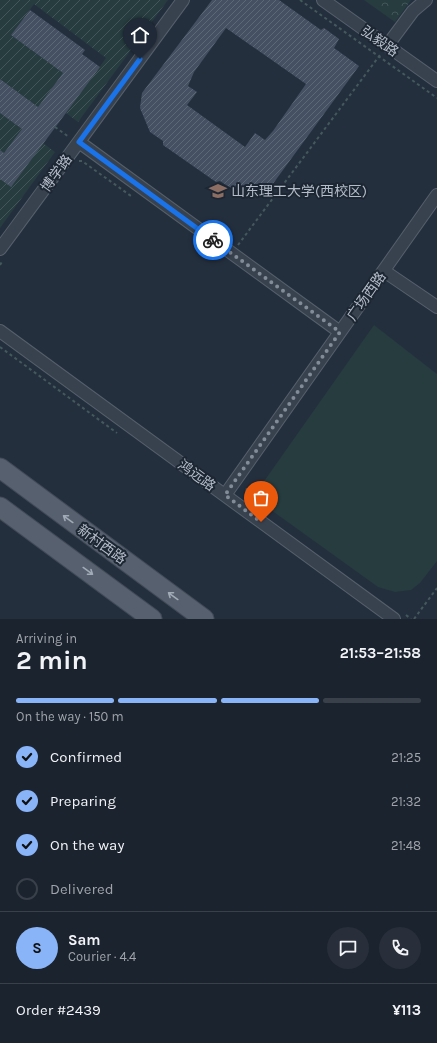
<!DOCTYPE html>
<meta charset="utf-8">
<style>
body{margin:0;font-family:Karla,"Noto Sans SC",sans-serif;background:#282f3a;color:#f1f3f6;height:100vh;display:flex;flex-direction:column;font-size:15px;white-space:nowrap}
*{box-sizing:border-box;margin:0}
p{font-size:13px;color:#a0a4aa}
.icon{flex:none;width:22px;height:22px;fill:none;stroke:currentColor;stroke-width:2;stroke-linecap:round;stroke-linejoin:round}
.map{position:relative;height:619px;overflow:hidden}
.side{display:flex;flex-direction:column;background:#1b232e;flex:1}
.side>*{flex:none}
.pin{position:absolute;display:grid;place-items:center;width:34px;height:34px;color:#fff;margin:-41px -17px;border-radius:50% 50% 50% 0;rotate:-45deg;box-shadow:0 0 4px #0007}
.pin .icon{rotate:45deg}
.courier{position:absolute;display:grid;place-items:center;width:40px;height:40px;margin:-20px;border:3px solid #1a73e8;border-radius:50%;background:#fff;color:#222;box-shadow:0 1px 5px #0007}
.headline em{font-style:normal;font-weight:700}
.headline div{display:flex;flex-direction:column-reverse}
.headline{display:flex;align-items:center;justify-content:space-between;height:68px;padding:0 16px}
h1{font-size:26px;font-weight:700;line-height:30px}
.bar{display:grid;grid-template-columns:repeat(4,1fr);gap:6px 4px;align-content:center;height:48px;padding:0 16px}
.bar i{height:5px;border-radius:3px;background:#39404a}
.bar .current{background:#8ab4f8}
.bar p{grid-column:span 4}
.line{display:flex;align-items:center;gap:10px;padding:0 16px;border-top:1px solid #39404a}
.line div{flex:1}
.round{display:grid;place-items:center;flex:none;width:42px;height:42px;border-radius:21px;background:#282f3a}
ol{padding:0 16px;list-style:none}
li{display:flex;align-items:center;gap:12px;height:44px}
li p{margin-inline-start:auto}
li .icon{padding:4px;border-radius:50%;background:#8ab4f8;color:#111;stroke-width:4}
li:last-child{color:#a0a4aa}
li i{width:22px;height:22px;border:2px solid #39404a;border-radius:50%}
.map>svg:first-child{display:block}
</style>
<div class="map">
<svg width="437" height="619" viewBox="0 0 437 619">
<defs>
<pattern id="forest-crowns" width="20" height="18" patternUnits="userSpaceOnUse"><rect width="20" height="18" fill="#263c3f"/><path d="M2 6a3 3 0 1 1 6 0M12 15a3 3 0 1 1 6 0" fill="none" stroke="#435659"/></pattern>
<pattern id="garden-furrows" width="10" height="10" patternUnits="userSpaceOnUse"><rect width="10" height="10" fill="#263c3f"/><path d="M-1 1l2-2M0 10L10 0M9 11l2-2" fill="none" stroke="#435659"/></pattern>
<pattern id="building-hatch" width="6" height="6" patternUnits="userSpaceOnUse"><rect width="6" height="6" fill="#455162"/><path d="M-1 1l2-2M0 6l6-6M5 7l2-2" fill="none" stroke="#5d6877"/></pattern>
</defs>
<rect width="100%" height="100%" fill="#242f3e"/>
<path fill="#263c3f" d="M 374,325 L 437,374 L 437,561 L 420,583 L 411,590 L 395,592 L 378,587 L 253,497 Z"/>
<path fill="url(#forest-crowns)" d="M 364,0 L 411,0 L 395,22 Z"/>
<path fill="url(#garden-furrows)" d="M 0,0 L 168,0 L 78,122 L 66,113 L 106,58 L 34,4 L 11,35 L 63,73 L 38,107 L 0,79 Z
M 0,113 L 22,129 L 4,153 L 0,150 Z
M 43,143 L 55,152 L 0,228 L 0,179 Z"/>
<path fill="url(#building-hatch)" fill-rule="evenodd" d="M 212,0 L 279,0 L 321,30 L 324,28 L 339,39 L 334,48 L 359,66 L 272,185 L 260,190 L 234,190 L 220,181 L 216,182 L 163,145 L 163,141 L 150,132 L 140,108 L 142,93 ZM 226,28 L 306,84 L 273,131 L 265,140 L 255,133 L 245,147 L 187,105 L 197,92 L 188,86 L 194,72 Z
M 30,10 L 85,50 L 82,54 L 100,67 L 11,187 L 0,179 L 0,150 L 4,153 L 22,129 L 0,113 L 0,79 L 38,107 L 63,73 L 11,35 Z"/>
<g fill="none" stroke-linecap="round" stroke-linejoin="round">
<g stroke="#565f6c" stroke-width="14">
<path id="minor" d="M 323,0 L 437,81
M 387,46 L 413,11 L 426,0
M 79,142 L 340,332
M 0,249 L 183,0
M 384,271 L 437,307
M 0,331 L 394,619
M 225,495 L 437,195"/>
</g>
<g stroke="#414a57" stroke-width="21">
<path id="primary" d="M 0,468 L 204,619
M 0,507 L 152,619"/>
</g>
<path stroke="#44595c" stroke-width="2" stroke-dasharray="3 3" stroke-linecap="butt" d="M 300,0 L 437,98
M 55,127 L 69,137
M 79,161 L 82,161 L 131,196
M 238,245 L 380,55
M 0,265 L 3,260
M 0,347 L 117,433
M 247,497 L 246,494 L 247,486
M 406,615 L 411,619
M 414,619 L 437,588"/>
<use href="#minor" stroke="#38414e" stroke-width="12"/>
<use href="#primary" stroke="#56606e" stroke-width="19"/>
</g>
<defs><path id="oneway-shaft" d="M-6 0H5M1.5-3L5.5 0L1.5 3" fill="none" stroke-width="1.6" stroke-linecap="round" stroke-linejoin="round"/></defs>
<g stroke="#a1aab7">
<use href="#oneway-shaft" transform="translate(68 519) rotate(-144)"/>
<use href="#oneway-shaft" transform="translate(88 571) rotate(36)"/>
<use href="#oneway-shaft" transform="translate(173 596) rotate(-144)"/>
</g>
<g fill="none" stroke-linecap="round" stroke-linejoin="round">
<path stroke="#828b98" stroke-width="4" stroke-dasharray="0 7.2" d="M 213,240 L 340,332 L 225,495 L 261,522"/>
<path stroke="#1a73e8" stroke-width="5" d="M 140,59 L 79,142 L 213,240"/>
</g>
<defs>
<g id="university-bare" transform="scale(1.38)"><path d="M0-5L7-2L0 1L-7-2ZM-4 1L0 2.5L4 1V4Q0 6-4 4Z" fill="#8d6e63" stroke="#1d2633" stroke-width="2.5" paint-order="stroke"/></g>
</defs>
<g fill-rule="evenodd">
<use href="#university-bare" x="218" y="191"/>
</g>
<g text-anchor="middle" stroke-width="4" stroke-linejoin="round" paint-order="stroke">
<g font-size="14" fill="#b4bcc9" stroke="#1d2633">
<text transform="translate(380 41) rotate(35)" y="5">弘毅路</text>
<text transform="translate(56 173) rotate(-54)" y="5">博学路</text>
<text transform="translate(366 296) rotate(-55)" y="5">广场西路</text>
<text transform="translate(197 475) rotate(36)" y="5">鸿远路</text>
<text transform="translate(102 544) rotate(36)" y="5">新村西路</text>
</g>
<g font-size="14" fill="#b4bcc9" stroke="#1d2633" text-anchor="start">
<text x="231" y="196">山东理工大学(西校区)</text>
</g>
</g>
</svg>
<div class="pin" style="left:261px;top:522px;background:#ea580c"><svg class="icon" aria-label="bag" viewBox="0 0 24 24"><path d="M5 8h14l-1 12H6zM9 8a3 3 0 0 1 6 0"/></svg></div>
<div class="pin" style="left:140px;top:59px;background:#1f2937"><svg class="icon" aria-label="home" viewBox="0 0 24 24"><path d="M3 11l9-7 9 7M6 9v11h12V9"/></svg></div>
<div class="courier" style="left:213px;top:240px"><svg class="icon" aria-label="bike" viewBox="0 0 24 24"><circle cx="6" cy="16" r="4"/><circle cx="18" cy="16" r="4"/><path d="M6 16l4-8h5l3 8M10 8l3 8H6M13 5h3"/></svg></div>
</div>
<section class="side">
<div class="headline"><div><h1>2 min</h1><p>Arriving in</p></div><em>21:53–21:58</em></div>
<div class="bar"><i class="current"></i><i class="current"></i><i class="current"></i><i></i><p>On the way · 150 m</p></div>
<ol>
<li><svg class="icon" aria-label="check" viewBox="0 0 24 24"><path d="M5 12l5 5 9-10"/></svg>Confirmed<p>21:25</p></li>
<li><svg class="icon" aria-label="check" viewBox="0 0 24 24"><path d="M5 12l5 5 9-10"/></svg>Preparing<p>21:32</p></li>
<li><svg class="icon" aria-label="check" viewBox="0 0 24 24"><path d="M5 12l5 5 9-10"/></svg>On the way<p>21:48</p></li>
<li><i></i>Delivered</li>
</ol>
<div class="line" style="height:72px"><b class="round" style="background:#8ab4f8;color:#111">S</b><div><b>Sam</b><p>Courier · 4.4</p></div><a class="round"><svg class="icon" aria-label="chat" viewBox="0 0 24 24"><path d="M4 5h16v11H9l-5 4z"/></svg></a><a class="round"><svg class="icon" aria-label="phone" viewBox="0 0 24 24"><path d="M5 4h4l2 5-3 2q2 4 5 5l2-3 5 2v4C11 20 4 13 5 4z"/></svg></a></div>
<div class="line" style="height:52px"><div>Order #2439</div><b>¥113</b></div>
</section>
